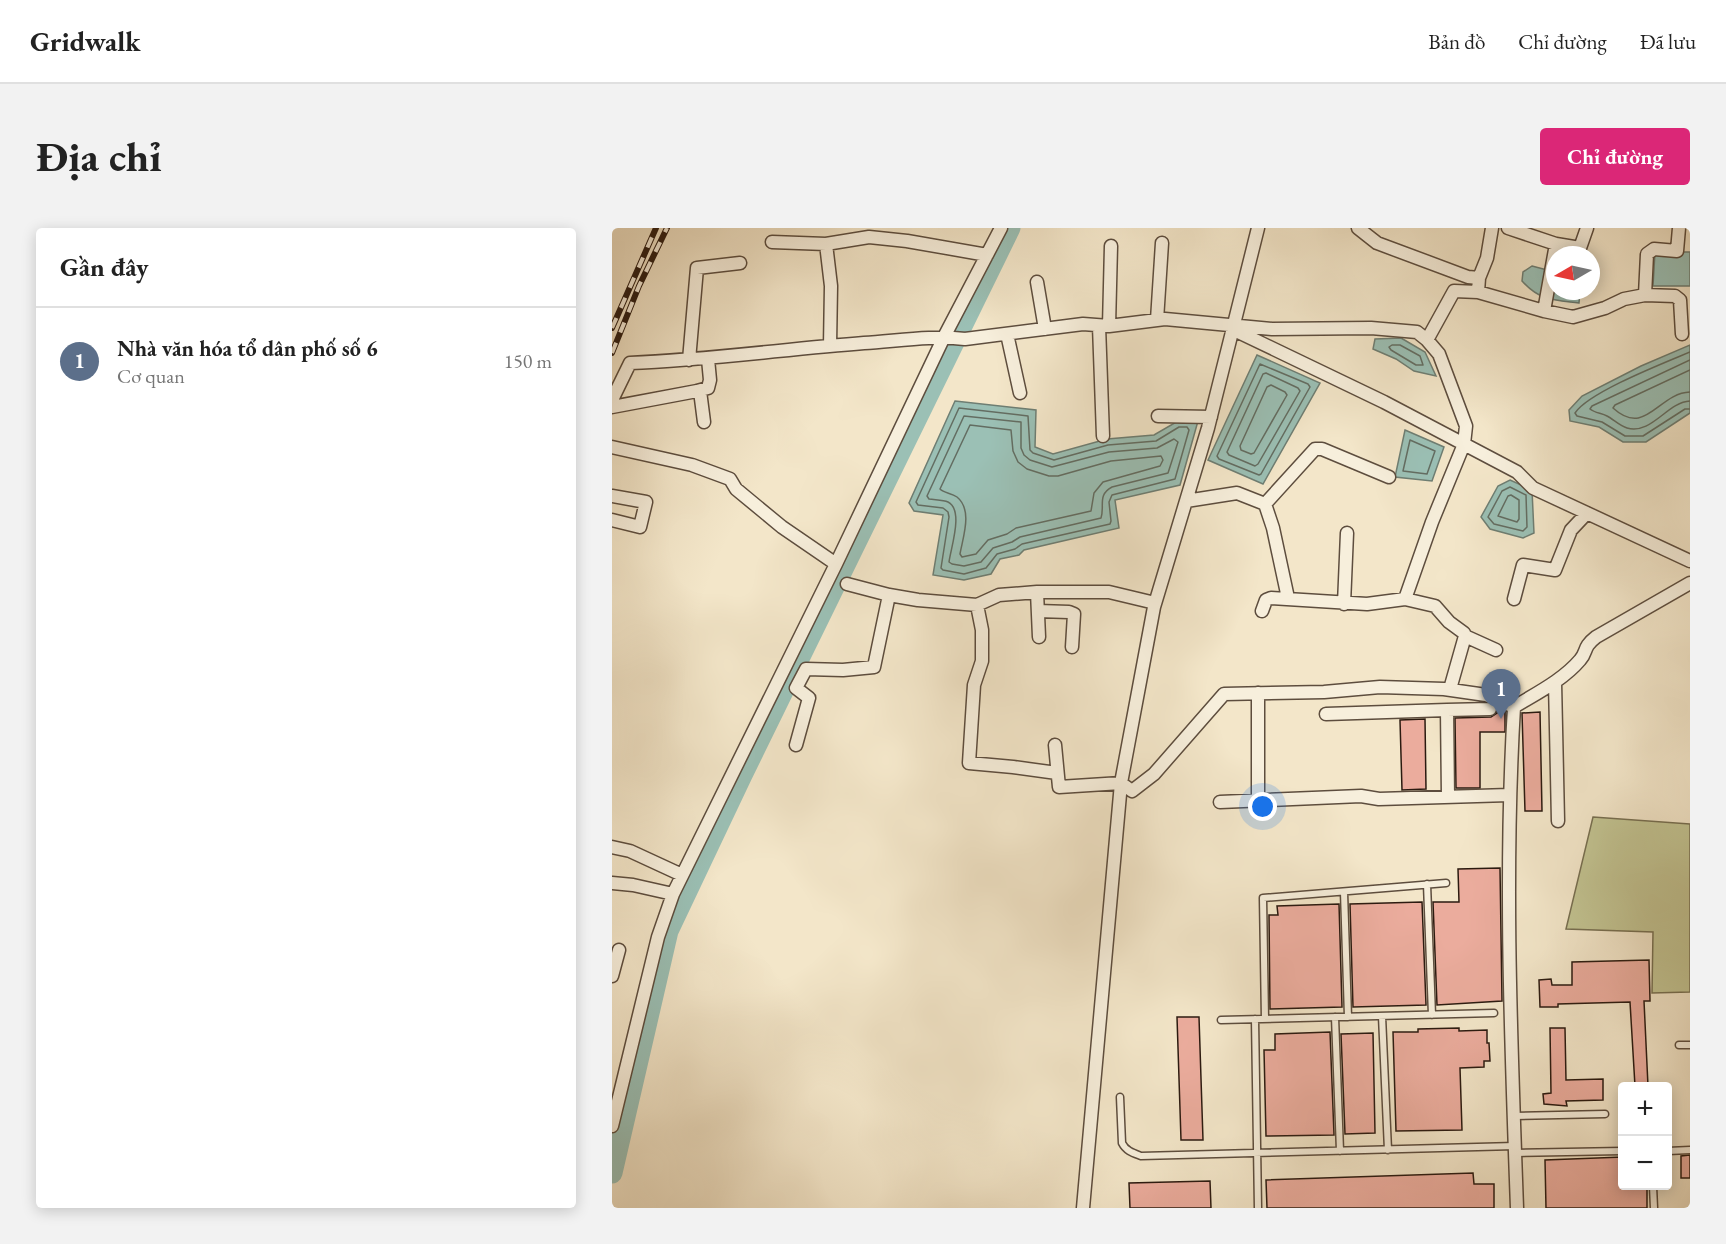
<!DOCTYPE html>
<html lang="vi">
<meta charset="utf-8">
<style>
:root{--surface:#fff;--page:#f2f2f2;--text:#222;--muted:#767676;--line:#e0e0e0;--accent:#db2777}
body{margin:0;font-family:"EB Garamond",serif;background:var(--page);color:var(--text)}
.controls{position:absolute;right:18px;bottom:18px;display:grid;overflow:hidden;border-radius:6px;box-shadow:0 3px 15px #0003}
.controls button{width:54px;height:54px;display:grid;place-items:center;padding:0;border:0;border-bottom:2px solid var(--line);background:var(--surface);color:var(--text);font:30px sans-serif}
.compass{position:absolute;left:934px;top:18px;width:54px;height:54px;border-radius:50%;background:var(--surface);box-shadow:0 3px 15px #0003;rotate:261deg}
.you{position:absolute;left:651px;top:579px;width:21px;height:21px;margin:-15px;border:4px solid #fff;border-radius:50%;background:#1a73e8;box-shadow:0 0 0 9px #1a73e833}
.badge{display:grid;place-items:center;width:39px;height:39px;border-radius:50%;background:var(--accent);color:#fff;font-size:20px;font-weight:700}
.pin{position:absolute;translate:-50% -50px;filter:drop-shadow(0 2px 3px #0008)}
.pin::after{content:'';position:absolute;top:32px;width:21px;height:18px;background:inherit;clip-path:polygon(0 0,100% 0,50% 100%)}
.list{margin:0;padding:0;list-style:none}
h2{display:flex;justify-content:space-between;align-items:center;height:78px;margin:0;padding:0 24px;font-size:26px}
h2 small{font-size:20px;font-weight:400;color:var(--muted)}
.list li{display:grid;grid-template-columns:39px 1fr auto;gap:18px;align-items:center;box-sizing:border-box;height:108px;padding:0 24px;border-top:2px solid var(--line)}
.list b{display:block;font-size:22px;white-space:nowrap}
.list p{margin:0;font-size:20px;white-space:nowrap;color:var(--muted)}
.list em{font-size:20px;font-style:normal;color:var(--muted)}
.map{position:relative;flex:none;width:1078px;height:980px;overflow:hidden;border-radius:6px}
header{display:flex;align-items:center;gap:36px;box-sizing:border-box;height:84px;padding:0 30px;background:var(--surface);border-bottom:2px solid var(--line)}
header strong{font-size:28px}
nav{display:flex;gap:33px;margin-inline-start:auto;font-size:21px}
.intro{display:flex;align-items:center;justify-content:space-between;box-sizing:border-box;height:144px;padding:0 36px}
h1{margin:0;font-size:42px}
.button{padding:15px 27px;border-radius:6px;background:var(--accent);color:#fff;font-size:21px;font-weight:700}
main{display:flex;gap:36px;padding:0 36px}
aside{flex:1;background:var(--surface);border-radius:6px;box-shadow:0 3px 15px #0003}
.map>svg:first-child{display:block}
.green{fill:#c2c391;stroke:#766e50;stroke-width:1.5}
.water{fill:#9bc0b5;stroke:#6e7e73;stroke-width:1.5}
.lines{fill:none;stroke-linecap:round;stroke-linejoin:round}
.shore{stroke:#636d62;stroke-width:1.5}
.river{stroke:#9bc0b5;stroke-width:21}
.building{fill:#ebac9d;stroke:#2b1a10;stroke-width:1.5}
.lane-casing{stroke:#5d4d3e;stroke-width:9}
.street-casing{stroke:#5d4d3e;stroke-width:15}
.lane{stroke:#f7efdc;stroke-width:6}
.street{stroke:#f7efdc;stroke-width:12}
.rail-casing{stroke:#2b1a10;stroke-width:6}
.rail{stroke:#f7efdc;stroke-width:4;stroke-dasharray:11;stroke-linecap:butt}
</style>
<header>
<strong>Gridwalk</strong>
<nav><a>Bản đồ</a><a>Chỉ đường</a><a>Đã lưu</a></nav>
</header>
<div class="intro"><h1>Địa chỉ</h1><a class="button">Chỉ đường</a></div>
<main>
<aside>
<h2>Gần đây<small></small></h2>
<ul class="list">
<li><span class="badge" style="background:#5c6f8a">1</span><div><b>Nhà văn hóa tổ dân phố số 6</b><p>Cơ quan</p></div><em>150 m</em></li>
</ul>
</aside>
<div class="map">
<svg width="1078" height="980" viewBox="0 0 1078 980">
<rect width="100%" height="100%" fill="#f3e6c9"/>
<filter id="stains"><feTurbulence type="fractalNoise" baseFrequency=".00333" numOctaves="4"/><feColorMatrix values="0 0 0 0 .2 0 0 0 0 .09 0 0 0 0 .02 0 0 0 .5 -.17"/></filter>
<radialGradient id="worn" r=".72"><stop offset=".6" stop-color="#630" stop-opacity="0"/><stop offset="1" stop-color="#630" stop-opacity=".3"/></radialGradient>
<path class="green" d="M981 589 1078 596V764L1040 765 1041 704 954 701Z"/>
<path class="water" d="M1043 24H1078V58H1041Z
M920 38 943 44V63H968L967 75C942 72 928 73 910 53L911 44Z
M789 110 813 124 824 148 802 143 784 131 761 121 763 111Z
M1078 117V185L1034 214H1011L987 199 958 193 957 182 970 168 1029 138Z
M645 127 708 155 651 256 596 232Z
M343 173 424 182 423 219 441 226 495 211 542 207 566 193H586L568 257 503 272 507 300 412 322 407 327 388 331 379 346 352 352 321 347 331 287 302 283 297 275Z
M793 202 832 219 820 253 783 249Z
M898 252 920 262 922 305 911 310 878 301 869 289 886 258Z"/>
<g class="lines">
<path class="shore" d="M780 117H788L808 128 811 137H804L779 122 777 119Z
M1078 124C1052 135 977 164 963 185L965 188 990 194 1013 208H1031L1073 181H1078
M1078 132 980 178 978 181C983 185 989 185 995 188 1001 191 1008 198 1015 200 1040 207 1055 174 1078 173
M648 136 696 156 698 159 649 246 647 247 607 231 605 228Z
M1078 142 1003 177 1001 180C1034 210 1046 165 1078 164
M651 146 654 145 686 160 688 163 646 236 643 238 617 227 615 224Z
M659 157 673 164 675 167 642 225 639 226 629 222 628 218 655 159Z
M347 180 416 188 418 222 421 225 442 232 496 217 544 213 567 199H575L577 202 563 251 500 267 497 274 499 293 498 296 410 316 403 321 385 326 374 340 352 346 331 342 329 340 337 289 336 284 331 280 306 277 304 274Z
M352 188 409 194V220L412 227 418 232 440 239 497 224 545 220 562 211 566 214 556 245 500 259C485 267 493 278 489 290L408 309 400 314 381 320 369 334 352 338 340 336 337 334C339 319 352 282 336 274 331 272 323 272 317 271L315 268Z
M358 197 399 202 401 223 406 234 415 241 437 248H446L499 233 549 228 551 232 548 238 491 254 482 265 479 283 404 300 395 306 376 312 364 326 350 329 348 326C351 309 361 282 345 269 339 265 332 265 328 261Z
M798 212 823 223 815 246 791 243Z
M898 259 914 267 915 299 911 303 882 296 876 289 890 263Z
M899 267 907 272V291L905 294 886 288 896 268Z"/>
<path class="river" d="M0 945 56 703 130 547 398 0"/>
</g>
<path class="building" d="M886 481 893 484V504H868V560H844L843 490 879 489 885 485Z
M928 484 930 583H913L910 485Z
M813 491 814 561 790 562 788 492Z
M888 640 890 773 825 777 821 674H847L846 641Z
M810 674 814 777 741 779 738 676Z
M727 676 730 779 658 781 657 687H666L665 678Z
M1037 732 1038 773H1032L1036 858H1023L1018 774 946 776V779H928L927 752 939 751 940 757H960V734Z
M565 789H587L591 912H569Z
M847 800V803L875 802V815H877L878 833H872V839L848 840 850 902 784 903 781 804H806V801Z
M938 800H953L954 852 991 851V872L954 873 955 878 932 876 931 866 939 865Z
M718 804 722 907 654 908 652 822H663V806Z
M761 805 763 905 733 906 729 806Z
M1078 927V950H1069V928Z
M1011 929V957H1035V980H934L933 932Z
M861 945 862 956H882V980H655L654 952Z
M598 953 599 980H518L517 955Z"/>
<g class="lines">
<defs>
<path id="lane" d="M815 656 820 787
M732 664 736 789
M770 788 776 922
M723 789 728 923
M643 791 646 980
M653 791 651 670 834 655
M609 792 882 785
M1067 817H1078
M508 869 510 915C514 923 521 925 529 928L903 918
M902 888 993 886
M1056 923 1078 922
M903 925 1011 923
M1041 958 1042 980"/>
<path id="street" d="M746 0 765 15 856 49 867 50
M896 0 944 16
M160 14 214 16 257 9 295 13 375 27
M214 16 219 58 218 118
M425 54 433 101
M866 64 932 83 961 89 993 80 1012 71 1033 67 1063 68 1068 72 1070 106
M1033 67 1035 26 1042 21 1065 23 1067 0
M932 83 944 16 968 20 975 0
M545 92 550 15
M487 98 491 208
M497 98 499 18
M620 101 772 174 905 244 921 260 1078 333
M395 106 408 165
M815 112 842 63 866 64 867 50 875 30 880 0
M77 132 85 40 128 35
M85 163 96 160 98 152 96 131
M0 172 18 135C96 132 174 121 252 115 285 113 320 107 353 111L471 96 497 98 553 91 660 101 759 100 805 104 815 112 827 126 854 198 852 216 820 294 793 371
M0 179 85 163H88L92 194
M546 188 599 189
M0 219 80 237 118 251 124 261 170 299 224 336
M0 268 34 274 28 299 0 292
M574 273 625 265 653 276 661 300 676 370
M653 276 703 221H710L777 249
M425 364 427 409
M277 367 306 372 365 377 387 367 425 364H497L543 375
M902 371 911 337 943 342 959 302 975 285
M732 376 735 305
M365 377 370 402V433L362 457 357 535 401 539 445 545
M426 383 457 384 462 386 460 419
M650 383 654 372 659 370 755 376 793 371 823 378 837 394 852 405 853 408 838 461
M853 408 884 422
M943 454 946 593
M646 465V573
M902 479C892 647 899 812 905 980
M902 479C925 465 951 452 968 432 976 423 970 420 984 409L1078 355
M835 482 878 481
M714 486 835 482 836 569
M184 517 197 470 184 460 194 441 231 442 262 439 277 367 235 356
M443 517 447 559 509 555 520 563 542 546 612 466 712 464 768 459 832 461 874 467 902 479
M608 574 749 568 767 571 897 567
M0 619 18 623 70 647
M0 655 21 657 61 666 46 709 0 898
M61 666 224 336 332 109 389 0
M0 748 7 722
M471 980 509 555 542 379 596 200 646 0"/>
</defs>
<use href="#lane" class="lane-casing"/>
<use href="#street" class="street-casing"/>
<use href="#lane" class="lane"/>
<use href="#street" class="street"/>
<defs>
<path id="rail" d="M0 100 44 0
M0 125 27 58 55 0"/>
</defs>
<use href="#rail" class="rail-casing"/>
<use href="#rail" class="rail"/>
</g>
<rect width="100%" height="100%" filter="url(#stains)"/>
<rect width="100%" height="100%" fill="url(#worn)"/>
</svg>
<div class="controls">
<button>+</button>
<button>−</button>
</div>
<svg class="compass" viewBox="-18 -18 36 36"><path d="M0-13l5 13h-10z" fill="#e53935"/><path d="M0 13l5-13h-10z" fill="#767676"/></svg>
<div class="you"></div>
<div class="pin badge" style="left:889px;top:491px;background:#5c6f8a">1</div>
</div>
</main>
